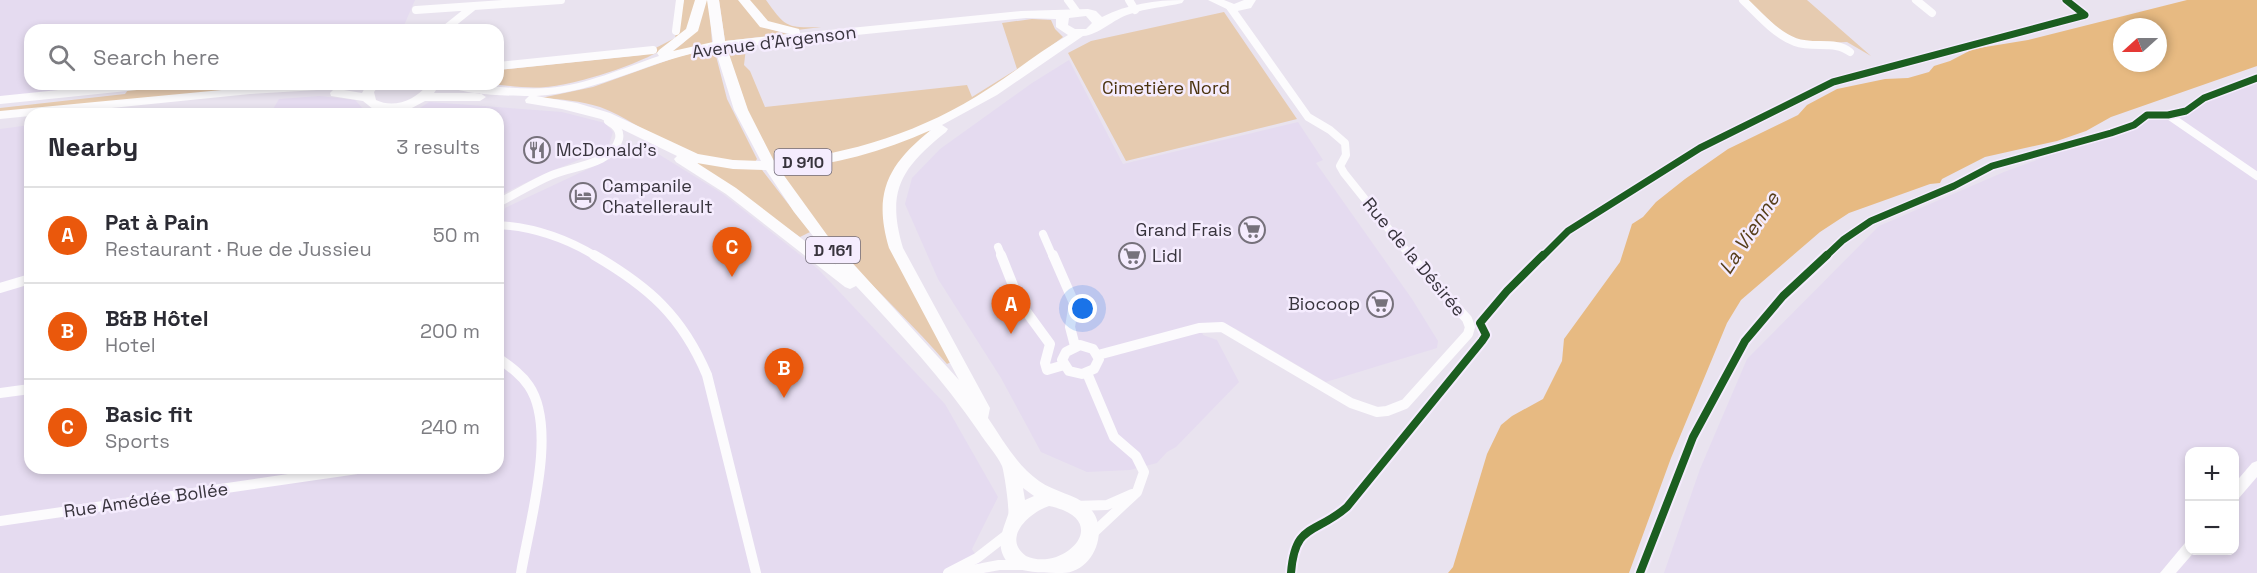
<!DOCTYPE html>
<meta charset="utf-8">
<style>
:root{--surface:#fff;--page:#f7f7f7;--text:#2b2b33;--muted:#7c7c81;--line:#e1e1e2;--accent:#ea580c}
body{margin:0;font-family:"Space Grotesk",sans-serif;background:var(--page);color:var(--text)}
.controls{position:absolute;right:18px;bottom:18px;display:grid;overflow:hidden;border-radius:12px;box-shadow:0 3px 9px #0003}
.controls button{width:54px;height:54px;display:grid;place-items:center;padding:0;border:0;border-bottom:2px solid var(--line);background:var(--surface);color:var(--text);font:30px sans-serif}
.compass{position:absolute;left:2113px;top:18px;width:54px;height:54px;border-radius:50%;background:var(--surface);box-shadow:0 3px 9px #0003;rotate:249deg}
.you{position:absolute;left:1083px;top:309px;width:21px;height:21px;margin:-15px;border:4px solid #fff;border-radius:50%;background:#1a73e8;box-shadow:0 0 0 9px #1a73e833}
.badge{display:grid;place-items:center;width:39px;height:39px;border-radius:50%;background:var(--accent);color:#fff;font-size:20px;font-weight:700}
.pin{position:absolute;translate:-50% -50px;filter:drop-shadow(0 2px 3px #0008)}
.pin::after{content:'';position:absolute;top:32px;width:21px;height:18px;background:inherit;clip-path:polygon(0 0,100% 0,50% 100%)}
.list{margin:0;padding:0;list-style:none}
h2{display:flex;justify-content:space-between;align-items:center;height:78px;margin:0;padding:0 24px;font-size:26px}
h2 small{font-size:20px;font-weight:400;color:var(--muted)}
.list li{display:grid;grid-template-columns:39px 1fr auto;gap:18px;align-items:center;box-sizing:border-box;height:96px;padding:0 24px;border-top:2px solid var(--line)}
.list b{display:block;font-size:22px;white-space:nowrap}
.list p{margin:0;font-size:20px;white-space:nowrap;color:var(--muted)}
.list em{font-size:20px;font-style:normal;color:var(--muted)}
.icon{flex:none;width:33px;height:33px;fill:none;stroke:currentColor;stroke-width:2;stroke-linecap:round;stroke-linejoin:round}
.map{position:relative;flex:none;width:2257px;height:573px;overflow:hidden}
.search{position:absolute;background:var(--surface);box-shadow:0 3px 9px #0003;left:24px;top:24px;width:480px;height:66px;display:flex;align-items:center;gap:15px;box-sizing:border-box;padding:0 21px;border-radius:18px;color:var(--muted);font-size:22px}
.panel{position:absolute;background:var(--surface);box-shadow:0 3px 9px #0003;left:24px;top:108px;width:480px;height:366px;border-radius:18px}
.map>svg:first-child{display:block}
.built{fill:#e5dbf0;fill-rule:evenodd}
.green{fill:#e6cbb0}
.water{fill:#e7ba82;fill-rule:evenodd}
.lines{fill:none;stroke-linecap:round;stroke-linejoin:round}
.minor-far1{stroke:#fcfbfd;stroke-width:8}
.minor{stroke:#fcfbfd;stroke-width:10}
.tertiary{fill:#fcfbfd;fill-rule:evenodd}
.primary{fill:#fcfbfd;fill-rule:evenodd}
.cycleway-far1-casing{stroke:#f5ecfe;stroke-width:10}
.cycleway-casing{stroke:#f5ecfe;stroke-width:12}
.cycleway-far1{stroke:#1b5e20;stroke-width:7}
.cycleway{stroke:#1b5e20;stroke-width:8}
.labels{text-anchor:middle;stroke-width:5;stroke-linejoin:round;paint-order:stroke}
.shield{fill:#f5ecfe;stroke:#716b77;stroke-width:1.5}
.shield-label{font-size:16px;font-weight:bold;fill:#38343d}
.street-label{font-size:18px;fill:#38343d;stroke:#f5ecfe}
.park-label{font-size:18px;fill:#4b330e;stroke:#f5ecfe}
.poi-label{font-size:18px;fill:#38343d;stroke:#f5ecfe;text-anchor:start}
.water-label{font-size:20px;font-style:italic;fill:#583f1b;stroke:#f5ecfe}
</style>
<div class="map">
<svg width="2257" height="573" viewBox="0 0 2257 573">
<rect width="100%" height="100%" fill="#e9e3ef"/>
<path class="built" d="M0 0H415L402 30H30V84H133L0 97Z
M1069 60 1123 164 1298 122 1323 160 1316 163 1412 299 1438 341 1437 348 1326 382 1236 329 1223 324H1199L1203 335 1217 340 1239 382 1176 447 1167 452 1157 463 1130 470 1087 472 1041 452 1001 378 938 279 905 204 912 178 940 149 1032 83Z
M2257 84V573H1664L1700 469 1747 359 1879 226 2004 172 2129 126ZM2190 452H2234V550H2190Z
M320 96 355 100 366 112 377 113 417 110 429 102 562 112 605 123 613 132 608 148 542 175 498 196V114H270L279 99Z
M30 125V468H498V236L505 208 620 154 639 142 723 194 818 269 945 404 998 497 972 549 987 573H0V129Z"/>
<path class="green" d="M684 0H696C693 9 692 23 686 31 668 57 578 85 546 87 527 89 506 85 486 84H498V70L642 55 675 38Z
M703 0H709L712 43 693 47 656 60C692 41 691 38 703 0Z
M719 0H740L770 29 787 34 725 41Z
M748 0H766C786 28 787 28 821 27L797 30 767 22Z
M1747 0H1807L1871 56 1847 42 1806 44 1782 32Z
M1224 12 1297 119 1126 161 1068 53 1091 41Z
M1032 19 1051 20 1055 29 1063 37 1018 71 952 113 865 149 777 162 771 159 752 123 727 50 746 48 744 65 750 71 765 107 967 85 972 97 1017 69 1002 23Z
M710 49 711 52H715L727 99 757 159 755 162C727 161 695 157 670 144 646 133 625 116 600 107 581 101 561 99 541 98L593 87 677 57Z
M185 84H294L0 112V108L125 94 128 90Z
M928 130 932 133C910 157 883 176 883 212L951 362 947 364C893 300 817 241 778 166Z
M699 161 759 166 810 232 800 237 697 165Z"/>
<path class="water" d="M2187 0H2257V66L2111 117 2086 131 2057 141 1985 157 1942 179 1940 183 1930 184 1849 213 1820 232 1741 300 1727 323 1671 458 1629 573H1448L1453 567 1487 454 1501 425 1512 416 1543 399 1562 361 1564 339 1620 262 1632 224 1643 217 1656 202 1685 179 1728 149 1798 115 1807 105 1837 89 1885 79 1908 78 1929 72 1934 66 1950 61 1973 49 2028 40ZM2122 27H2158V63H2122Z"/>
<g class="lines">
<path class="minor-far1" d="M1068 0 1076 11
M1129 0 1135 10
M1743 0C1759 15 1774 34 1795 42 1814 49 1835 40 1850 52
M1916 0 1932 13
M1230 7 1308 117 1330 130 1345 143 1346 155 1340 166 1344 173 1411 257
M416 10 474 6
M444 30 474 6 561 0
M676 31 680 0
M498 66 653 50
M0 100 156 84
M2168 115 2257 176
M2168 115 2186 111 2204 98
M498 203C516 194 533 183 552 175 572 166 612 165 619 139 621 130 615 125 608 121
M498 211V223
M498 225C535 227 566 238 597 257
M1043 234 1053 257
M998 247 1002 257"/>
<path class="minor" d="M594 255C649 287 682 316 707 375L756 573
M1001 255 1020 303 1050 344 1045 363 1047 370 1064 365
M1053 255 1074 303 1070 327 1075 346
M0 288 30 279
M1080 345 1093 349 1099 359 1094 369 1082 374 1069 371 1062 360 1066 352Z
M1098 355 1199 328 1222 327 1351 403 1377 412 1387 411 1405 404 1468 334 1470 327 1467 319 1409 255
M498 358C509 366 521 374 529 386 558 429 529 524 521 573
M1087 373 1114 437 1136 456 1144 472 1137 492 1091 535
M0 393 30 389
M1076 506 1107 505 1132 494
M0 521 364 468
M948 573 977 558 1008 534
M957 573 999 565H1023"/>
<path class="tertiary" d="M2257 461V477L2239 498 2234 500V484L2252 463Z
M2190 541V550H2196L2176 573H2160L2185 543Z"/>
<path class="primary" d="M695 0H707L698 31 673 51 713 42 707 0H719L725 41 790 34 760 27 738 0H750L768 21 799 29 800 33 1021 11 1088 9 1096 11 1102 17C1128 4 1155 0 1184 0L1182 3C1165 7 1147 8 1130 14 1113 19 1099 35 1083 36L997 95 942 125 948 129 946 132C901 168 886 191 903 248L990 408 988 418C1003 440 1017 466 1039 481 1054 492 1075 494 1088 506 1112 529 1093 573 1062 573 1045 573 1022 573 1010 565 994 549 1002 532 1008 515 1010 510 1004 471 1002 466 997 455 986 443 979 432 943 379 900 333 856 286L850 289 845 287 726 194 676 162 674 159 677 156 601 119 562 109 526 103 525 100 529 96C511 96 457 95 446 84 480 84 514 90 548 88 586 85 623 68 659 56L657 53 659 50 686 29ZM1086 16 1092 23 1086 29H1075L1068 25 1069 18ZM1026 18 1056 19V27L1068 35C1040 51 1015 72 988 89 924 131 850 155 774 161L748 110 727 48ZM715 49 734 110 761 161 733 160 698 154 610 113 577 103 536 96C599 93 653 58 715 49ZM931 130C887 165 873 194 889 248L959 380 827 235 780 170C832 165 883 152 931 130ZM697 163 733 169 766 170 794 212 836 265 736 188ZM1023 488 1034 496 1025 500ZM1049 506C1116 520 1063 573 1026 556 1001 538 1030 512 1049 506Z
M1208 0H1224L1234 4 1244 0H1256L1251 8 1233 12Z
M285 84H364L358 88 338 89 362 93 367 84H380L374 92 376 100C394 109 416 100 428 84H440L434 93H480L486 97 480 101H425L410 109 387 112 373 109 363 101 331 96 330 93 334 89 250 94 52 114H30V116L0 119V111Z"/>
<defs>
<path id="cycleway-far1" d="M1542 257 1568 231 1700 148 1833 82 2085 15 2066 0
M1825 257 1843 240 1871 221 1954 186 1992 166 2111 133 2134 125 2147 115H2168L2186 111 2204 98 2257 78"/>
<path id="cycleway" d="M1291 573C1295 522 1315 535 1347 507L1482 341 1486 335 1480 323 1507 291 1543 255
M1640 573 1693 437 1745 341 1783 296 1827 255"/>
</defs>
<use href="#cycleway-far1" class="cycleway-far1-casing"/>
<use href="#cycleway" class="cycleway-casing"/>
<use href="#cycleway-far1" class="cycleway-far1"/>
<use href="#cycleway" class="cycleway"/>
</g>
<defs>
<symbol id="restaurant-ring" viewBox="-11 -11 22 22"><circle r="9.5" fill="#f5ecfe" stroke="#76717b" stroke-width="1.5"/><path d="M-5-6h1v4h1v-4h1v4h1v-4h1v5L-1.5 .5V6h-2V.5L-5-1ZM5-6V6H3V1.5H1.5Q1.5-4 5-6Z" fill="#76717b"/></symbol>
<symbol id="hotel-ring" viewBox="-11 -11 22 22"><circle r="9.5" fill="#f5ecfe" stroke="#76717b" stroke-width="1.5"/><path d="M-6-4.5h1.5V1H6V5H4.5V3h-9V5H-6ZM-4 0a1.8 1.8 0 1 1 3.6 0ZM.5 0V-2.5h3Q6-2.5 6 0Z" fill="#76717b"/></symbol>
<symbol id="supermarket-ring" viewBox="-11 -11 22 22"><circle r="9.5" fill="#f5ecfe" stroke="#76717b" stroke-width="1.5"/><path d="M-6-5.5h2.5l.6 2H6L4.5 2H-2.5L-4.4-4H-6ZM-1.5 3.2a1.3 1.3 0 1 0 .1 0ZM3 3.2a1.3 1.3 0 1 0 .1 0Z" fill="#76717b"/></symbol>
</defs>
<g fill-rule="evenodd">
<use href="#restaurant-ring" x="522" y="135" width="30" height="30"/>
<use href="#hotel-ring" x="568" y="181" width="30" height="30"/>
<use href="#supermarket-ring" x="1237" y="215" width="30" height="30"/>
<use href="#supermarket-ring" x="1117" y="241" width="30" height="30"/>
<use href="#supermarket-ring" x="1365" y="289" width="30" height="30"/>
</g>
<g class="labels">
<g class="shield">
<rect x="774.5" y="149" width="57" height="26" rx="4.5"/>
<rect x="806" y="237" width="54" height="26" rx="4.5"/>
</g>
<g class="shield-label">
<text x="803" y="168">D 910</text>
<text x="833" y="256">D 161</text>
</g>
<g class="street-label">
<text transform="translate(774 42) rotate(-7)" y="6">Avenue d'Argenson</text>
<text transform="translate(1414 257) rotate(50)" y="6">Rue de la Désirée</text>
<text transform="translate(146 500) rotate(-8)" y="6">Rue Amédée Bollée</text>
</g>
<g class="park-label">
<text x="1166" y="94">Cimetière Nord</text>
</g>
<g class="poi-label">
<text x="556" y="156">McDonald's</text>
<text x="602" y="192">Campanile<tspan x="602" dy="21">Chatellerault</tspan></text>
<text x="1232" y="236" text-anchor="end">Grand Frais</text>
<text x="1152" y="262">Lidl</text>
<text x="1360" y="310" text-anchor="end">Biocoop</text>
</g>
<g class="water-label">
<text transform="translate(1749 233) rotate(-57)" y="7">La Vienne</text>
</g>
</g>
</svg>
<div class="controls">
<button>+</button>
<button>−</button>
</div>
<svg class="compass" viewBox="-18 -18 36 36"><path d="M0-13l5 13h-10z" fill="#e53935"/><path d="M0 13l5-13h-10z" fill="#7c7c81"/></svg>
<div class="you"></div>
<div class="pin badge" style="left:1011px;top:334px">A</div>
<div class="pin badge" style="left:784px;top:398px">B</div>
<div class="pin badge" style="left:732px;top:277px">C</div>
<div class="search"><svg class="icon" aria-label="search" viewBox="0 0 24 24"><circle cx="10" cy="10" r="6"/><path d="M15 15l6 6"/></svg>Search here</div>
<section class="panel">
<h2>Nearby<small>3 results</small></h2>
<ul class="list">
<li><span class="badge">A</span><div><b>Pat à Pain</b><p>Restaurant · Rue de Jussieu</p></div><em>50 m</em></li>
<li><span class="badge">B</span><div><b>B&amp;B Hôtel</b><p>Hotel</p></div><em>200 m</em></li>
<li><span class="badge">C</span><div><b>Basic fit</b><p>Sports</p></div><em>240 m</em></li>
</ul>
</section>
</div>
